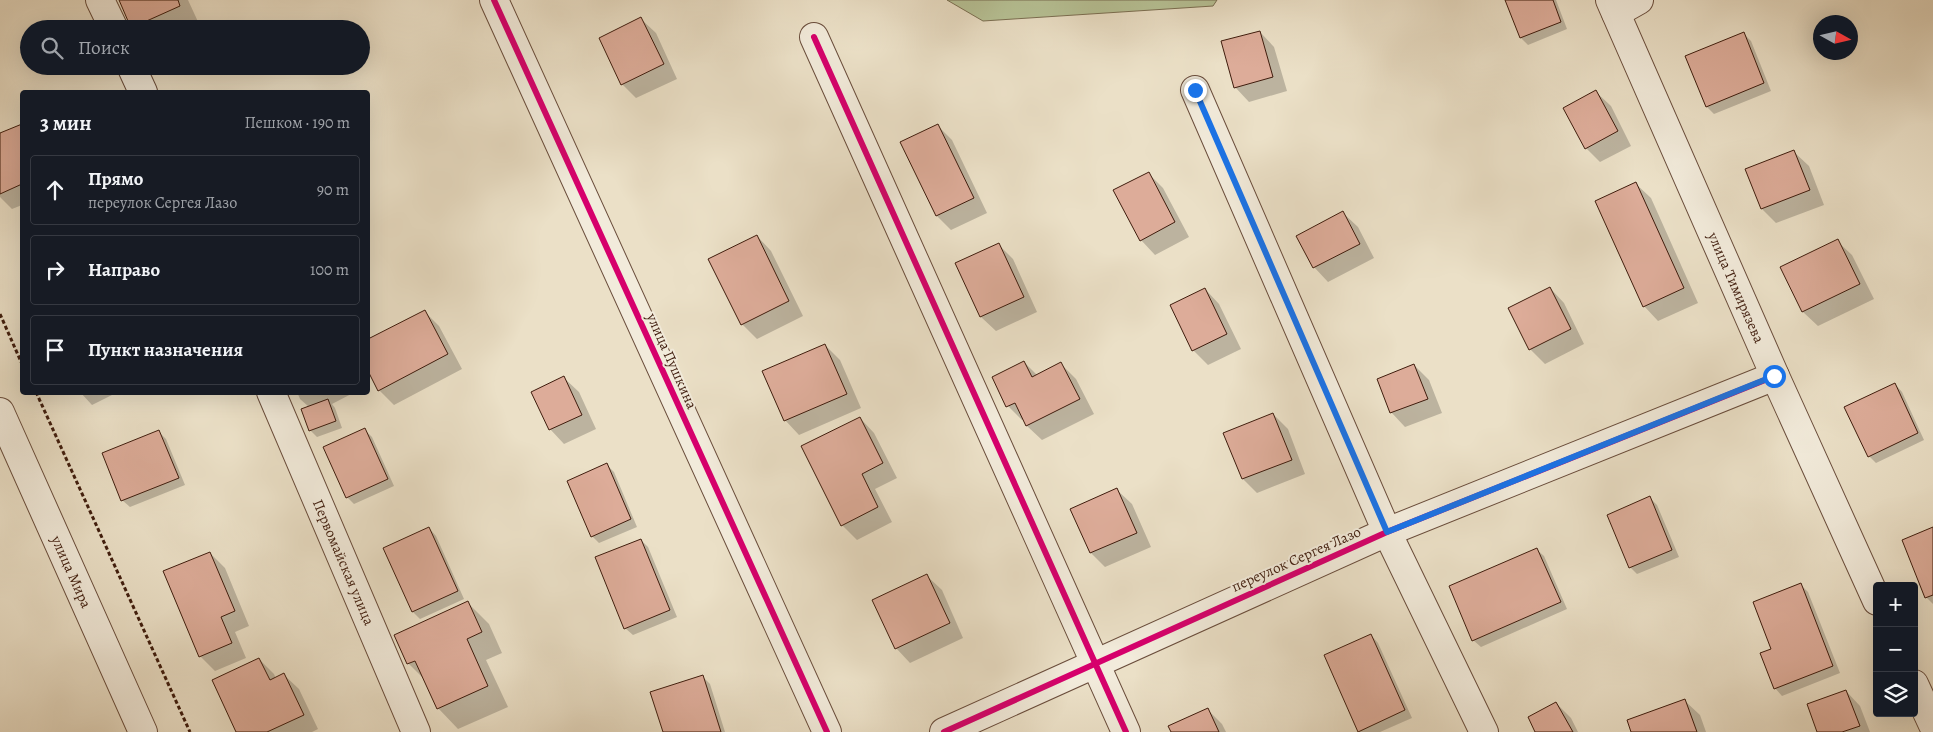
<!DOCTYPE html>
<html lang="ru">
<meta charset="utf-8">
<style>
:root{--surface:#171b24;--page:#20242c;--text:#f1f3f6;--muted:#9ea1a6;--line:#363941}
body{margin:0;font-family:Alegreya,serif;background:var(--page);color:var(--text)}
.controls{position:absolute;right:15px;bottom:15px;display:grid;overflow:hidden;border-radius:5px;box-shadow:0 5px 20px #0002}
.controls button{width:45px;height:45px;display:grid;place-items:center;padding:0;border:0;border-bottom:1px solid var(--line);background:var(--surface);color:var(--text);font:25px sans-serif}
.compass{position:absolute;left:1813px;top:15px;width:45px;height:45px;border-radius:50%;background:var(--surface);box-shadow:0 5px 20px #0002;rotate:98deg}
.stop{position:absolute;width:15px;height:15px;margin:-11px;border:4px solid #1a73e8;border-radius:50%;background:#fff}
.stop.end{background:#1a73e8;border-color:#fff;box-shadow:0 1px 5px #0008}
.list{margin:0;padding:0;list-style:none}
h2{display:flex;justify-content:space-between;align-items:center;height:65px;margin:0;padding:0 20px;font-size:21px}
h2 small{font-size:16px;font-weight:400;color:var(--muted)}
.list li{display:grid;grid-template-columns:32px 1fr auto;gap:15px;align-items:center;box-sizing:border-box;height:70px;margin:0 10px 10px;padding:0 10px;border:1px solid var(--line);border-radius:5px}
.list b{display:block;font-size:19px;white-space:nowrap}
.list p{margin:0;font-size:16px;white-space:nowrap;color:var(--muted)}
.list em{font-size:16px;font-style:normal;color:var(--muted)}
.icon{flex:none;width:28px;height:28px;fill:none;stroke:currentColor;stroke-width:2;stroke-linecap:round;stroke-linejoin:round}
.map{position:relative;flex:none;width:1933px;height:732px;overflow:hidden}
.search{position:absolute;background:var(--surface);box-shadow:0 5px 20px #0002;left:20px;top:20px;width:350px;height:55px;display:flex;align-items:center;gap:12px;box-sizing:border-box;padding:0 18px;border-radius:28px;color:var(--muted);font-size:19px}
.panel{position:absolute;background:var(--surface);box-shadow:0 5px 20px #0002;left:20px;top:90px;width:350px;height:305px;border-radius:5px}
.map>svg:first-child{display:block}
.green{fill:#b7c296;stroke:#7b6f52}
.shadow{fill:#0003}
.building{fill:#ddac99;stroke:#3f1c0d}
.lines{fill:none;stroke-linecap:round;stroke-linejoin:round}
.minor-casing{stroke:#6a4d3c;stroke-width:30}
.path{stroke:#3f1c0d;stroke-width:3;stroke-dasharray:4 2.5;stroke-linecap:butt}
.minor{stroke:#f2ebdb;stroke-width:28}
.cycleway-casing{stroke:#f2ebdb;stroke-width:9}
.cycleway{stroke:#d6006c;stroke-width:6}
.route{stroke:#1a73e8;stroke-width:6}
.labels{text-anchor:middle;stroke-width:4;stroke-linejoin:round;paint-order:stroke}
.street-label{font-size:15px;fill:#3f1c0d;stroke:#f2ebdb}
</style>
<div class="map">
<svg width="1933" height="732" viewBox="0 0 1933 732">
<rect width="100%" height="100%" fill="#ebe0c7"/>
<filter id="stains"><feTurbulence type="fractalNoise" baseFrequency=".004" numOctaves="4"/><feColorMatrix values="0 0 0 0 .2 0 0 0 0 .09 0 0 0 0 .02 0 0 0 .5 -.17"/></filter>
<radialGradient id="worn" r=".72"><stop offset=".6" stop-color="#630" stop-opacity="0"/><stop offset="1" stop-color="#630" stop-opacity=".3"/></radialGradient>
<path class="green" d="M947 0H1217L1213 6 983 21Z"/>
<path class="shadow" d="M120 0H188L200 26 195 29H134Z
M1506 0H1556L1567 29 1528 45 1521 38Z
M641 19 656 33 677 79 636 98 622 84Z
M1260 32 1274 47 1287 91 1249 102 1235 87Z
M1744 34 1751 41 1771 91 1714 114 1707 107Z
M1596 92 1611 106 1631 146 1600 162 1586 148Z
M22 125V205L12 209 0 197V135Z
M937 125 952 140 987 213 951 230 937 216 901 143Z
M1794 152 1809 166 1824 205 1776 223 1762 209 1747 170Z
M1148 173 1163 188 1189 237 1155 255 1141 240Z
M1636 184 1651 198 1698 303 1658 321 1644 306Z
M1343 213 1358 227 1374 258 1328 282 1314 267Z
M757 236 771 251 803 316 757 339 742 324Z
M1837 241 1852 255 1874 299 1818 326 1803 312 1782 268Z
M998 244 1013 259 1037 312 996 331 981 317 956 264Z
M1550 288 1564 303 1584 344 1545 364 1530 349Z
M1205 289 1219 304 1241 349 1208 365 1193 350Z
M424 311 439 326 462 369 394 405 379 390 368 368V341Z
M825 345 840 360 861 408 799 435 785 420Z
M1024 362 1038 376 1061 364 1076 379 1094 414 1042 440 1027 426 1024 419 1022 420 1008 406Z
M1414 365 1429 380 1442 413 1405 427 1391 412Z
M564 378 579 392 596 429 564 444 550 429Z
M1895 384 1902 392 1924 440 1876 463 1869 456Z
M80 392H118L92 405Z
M297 392H355L332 404 335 408 342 428 317 437 310 430 309 407 300 399Z
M1273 414 1288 429 1305 474 1257 493 1243 479 1225 433Z
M860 418 874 433 897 478 875 489 892 522 857 540 842 525Z
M365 430 372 437 394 486 354 504 347 497Z
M159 432 166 439 185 485 130 507 122 500Z
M607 465 614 472 637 527 599 543 592 536Z
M1117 490 1132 504 1151 547 1105 567 1091 553Z
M1650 498 1657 505 1679 557 1637 574 1630 567Z
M429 528 436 536 464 599 420 619 413 612Z
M1933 529V604L1926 597Z
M641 540 648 547 677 617 633 635 625 628Z
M1536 549 1544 556 1567 609 1481 647 1473 640Z
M210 553 225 568 249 626 235 632 246 658 215 671 200 656Z
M927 576 942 590 963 638 910 663 896 648Z
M1801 585 1808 592 1840 673 1782 696 1775 688Z
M468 603 489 624 502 653 486 660 508 707 458 729 438 708 425 680 408 663Z
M1371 635 1378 643 1412 718 1380 732H1360Z
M259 659 274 674 276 679 284 675 299 689 318 729 312 732H237Z
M702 676 710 684 725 732H664Z
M1846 691 1860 706 1870 732H1819Z
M1685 701 1700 715 1706 732H1633Z
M1556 703 1571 718 1578 732H1537Z
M1207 709 1222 724 1226 732H1172Z"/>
<path class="building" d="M119 0H178L180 6 131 28Z
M1505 0H1553L1561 22 1520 38Z
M641 17 664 64 621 85 599 38Z
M1260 31 1273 77 1234 88 1221 41Z
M1744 32 1764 83 1706 107 1685 56Z
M1596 90 1618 131 1585 149 1563 108Z
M22 124V184L0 194V133Z
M938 124 974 198 936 216 900 142Z
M1794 150 1810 190 1761 209 1745 169Z
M1149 172 1175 222 1140 241 1113 190Z
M1636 182 1684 288 1643 307 1595 201Z
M1343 211 1360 244 1313 268 1296 236Z
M757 235 789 301 741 325 708 259Z
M1838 239 1860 284 1802 312 1780 267Z
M999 243 1024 297 980 317 955 263Z
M1550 287 1571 329 1529 350 1508 308Z
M1205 288 1227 334 1192 351 1170 305Z
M425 310 448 354 378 391 368 371V339Z
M825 344 847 394 784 421 762 371Z
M1024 361 1032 377 1061 362 1080 399 1026 426 1015 403 1006 407 992 377Z
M1414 364 1428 399 1390 413 1377 379Z
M564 376 582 415 549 430 531 392Z
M1895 383 1918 433 1868 457 1844 407Z
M328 399 336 421 309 431 301 409Z
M1273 413 1292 460 1242 479 1223 433Z
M860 417 883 463 862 474 878 507 841 526 801 446Z
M365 428 388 479 346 498 323 447Z
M159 430 179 478 121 501 102 453Z
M607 463 631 519 591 537 567 481Z
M1117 488 1137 533 1090 553 1070 509Z
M1650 496 1672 550 1629 568 1607 515Z
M429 527 458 591 412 612 383 548Z
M1933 527V595L1925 598 1902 540Z
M641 539 670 610 624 629 595 557Z
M1537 548 1561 602 1472 641 1449 586Z
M210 552 235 611 221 617 232 643 199 657 163 571Z
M927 574 950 623 895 649 872 600Z
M1801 583 1833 666 1774 689 1760 653 1771 649 1753 602Z
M468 601 482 632 467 639 488 686 437 709 415 661 407 664 394 635Z
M1371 634 1405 710 1358 732 1324 655Z
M259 658 270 680 284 673 304 715 267 732H236L212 680Z
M703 675 721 732H663L650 692Z
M1846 690 1860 726 1842 732H1817L1807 704Z
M1685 699 1697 732H1631L1627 720Z
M1556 702 1573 732H1535L1528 717Z
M1208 708 1219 732H1171L1168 726Z"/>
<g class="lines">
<defs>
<g id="minor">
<path d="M100 0 114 29"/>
<path d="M494 0 827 732"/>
<path id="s1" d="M1610 0 1775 376 1877 601"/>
<path d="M1616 13 1639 0"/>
<path d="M814 37 1126 732"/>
<path d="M131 66 143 92"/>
<path d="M1195 90 1387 532 1484 732"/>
<path id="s2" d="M271 392 416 732"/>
<path id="s3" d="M0 412 143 732"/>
<path d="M1914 684 1933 725"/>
<path d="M944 732 1387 532 1775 376"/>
</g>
</defs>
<use href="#minor" class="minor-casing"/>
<path class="path" d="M0 314 22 364
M36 392 190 732"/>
<use href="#minor" class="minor"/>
<defs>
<path id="cycleway" d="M494 0 827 732
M814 37 1126 732
M944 732 1387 532 1775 376"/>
</defs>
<use href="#cycleway" class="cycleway-casing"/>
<use href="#cycleway" class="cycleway"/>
</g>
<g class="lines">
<path class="route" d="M1195 90 1387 532 1774 376"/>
</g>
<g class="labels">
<g class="street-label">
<text dy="5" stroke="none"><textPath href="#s1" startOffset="314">улица Тимирязева</textPath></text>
<text transform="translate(672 361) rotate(66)" y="5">улица Пушкина</text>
<text transform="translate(1296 559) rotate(-24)" y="5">переулок Сергея Лазо</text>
<text dy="5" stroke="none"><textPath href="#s2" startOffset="185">Первомайская улица</textPath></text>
<text dy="5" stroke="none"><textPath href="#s3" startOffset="175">улица Мира</textPath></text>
</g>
</g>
<rect width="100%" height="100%" filter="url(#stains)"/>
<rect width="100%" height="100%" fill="url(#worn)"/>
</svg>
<div class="controls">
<button>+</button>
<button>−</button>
<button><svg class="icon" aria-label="layers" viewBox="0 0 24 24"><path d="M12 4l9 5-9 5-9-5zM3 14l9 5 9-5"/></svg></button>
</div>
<svg class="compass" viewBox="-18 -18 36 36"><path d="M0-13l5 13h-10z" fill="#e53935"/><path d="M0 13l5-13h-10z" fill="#9ea1a6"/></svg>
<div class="stop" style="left:1774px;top:376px"></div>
<div class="stop end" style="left:1195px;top:90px"></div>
<div class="search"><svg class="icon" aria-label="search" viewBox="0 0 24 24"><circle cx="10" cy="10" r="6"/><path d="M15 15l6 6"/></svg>Поиск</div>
<section class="panel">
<h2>3 мин<small>Пешком · 190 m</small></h2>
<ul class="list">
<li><svg class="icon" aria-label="ahead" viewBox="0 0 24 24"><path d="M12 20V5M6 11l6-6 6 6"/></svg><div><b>Прямо</b><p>переулок Сергея Лазо</p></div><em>90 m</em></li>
<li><svg class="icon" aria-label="right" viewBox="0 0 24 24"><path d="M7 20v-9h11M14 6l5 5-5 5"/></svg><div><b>Направо</b></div><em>100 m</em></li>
<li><svg class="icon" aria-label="arrive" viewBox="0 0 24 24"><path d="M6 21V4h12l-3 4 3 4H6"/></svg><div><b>Пункт назначения</b></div></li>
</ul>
</section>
</div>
